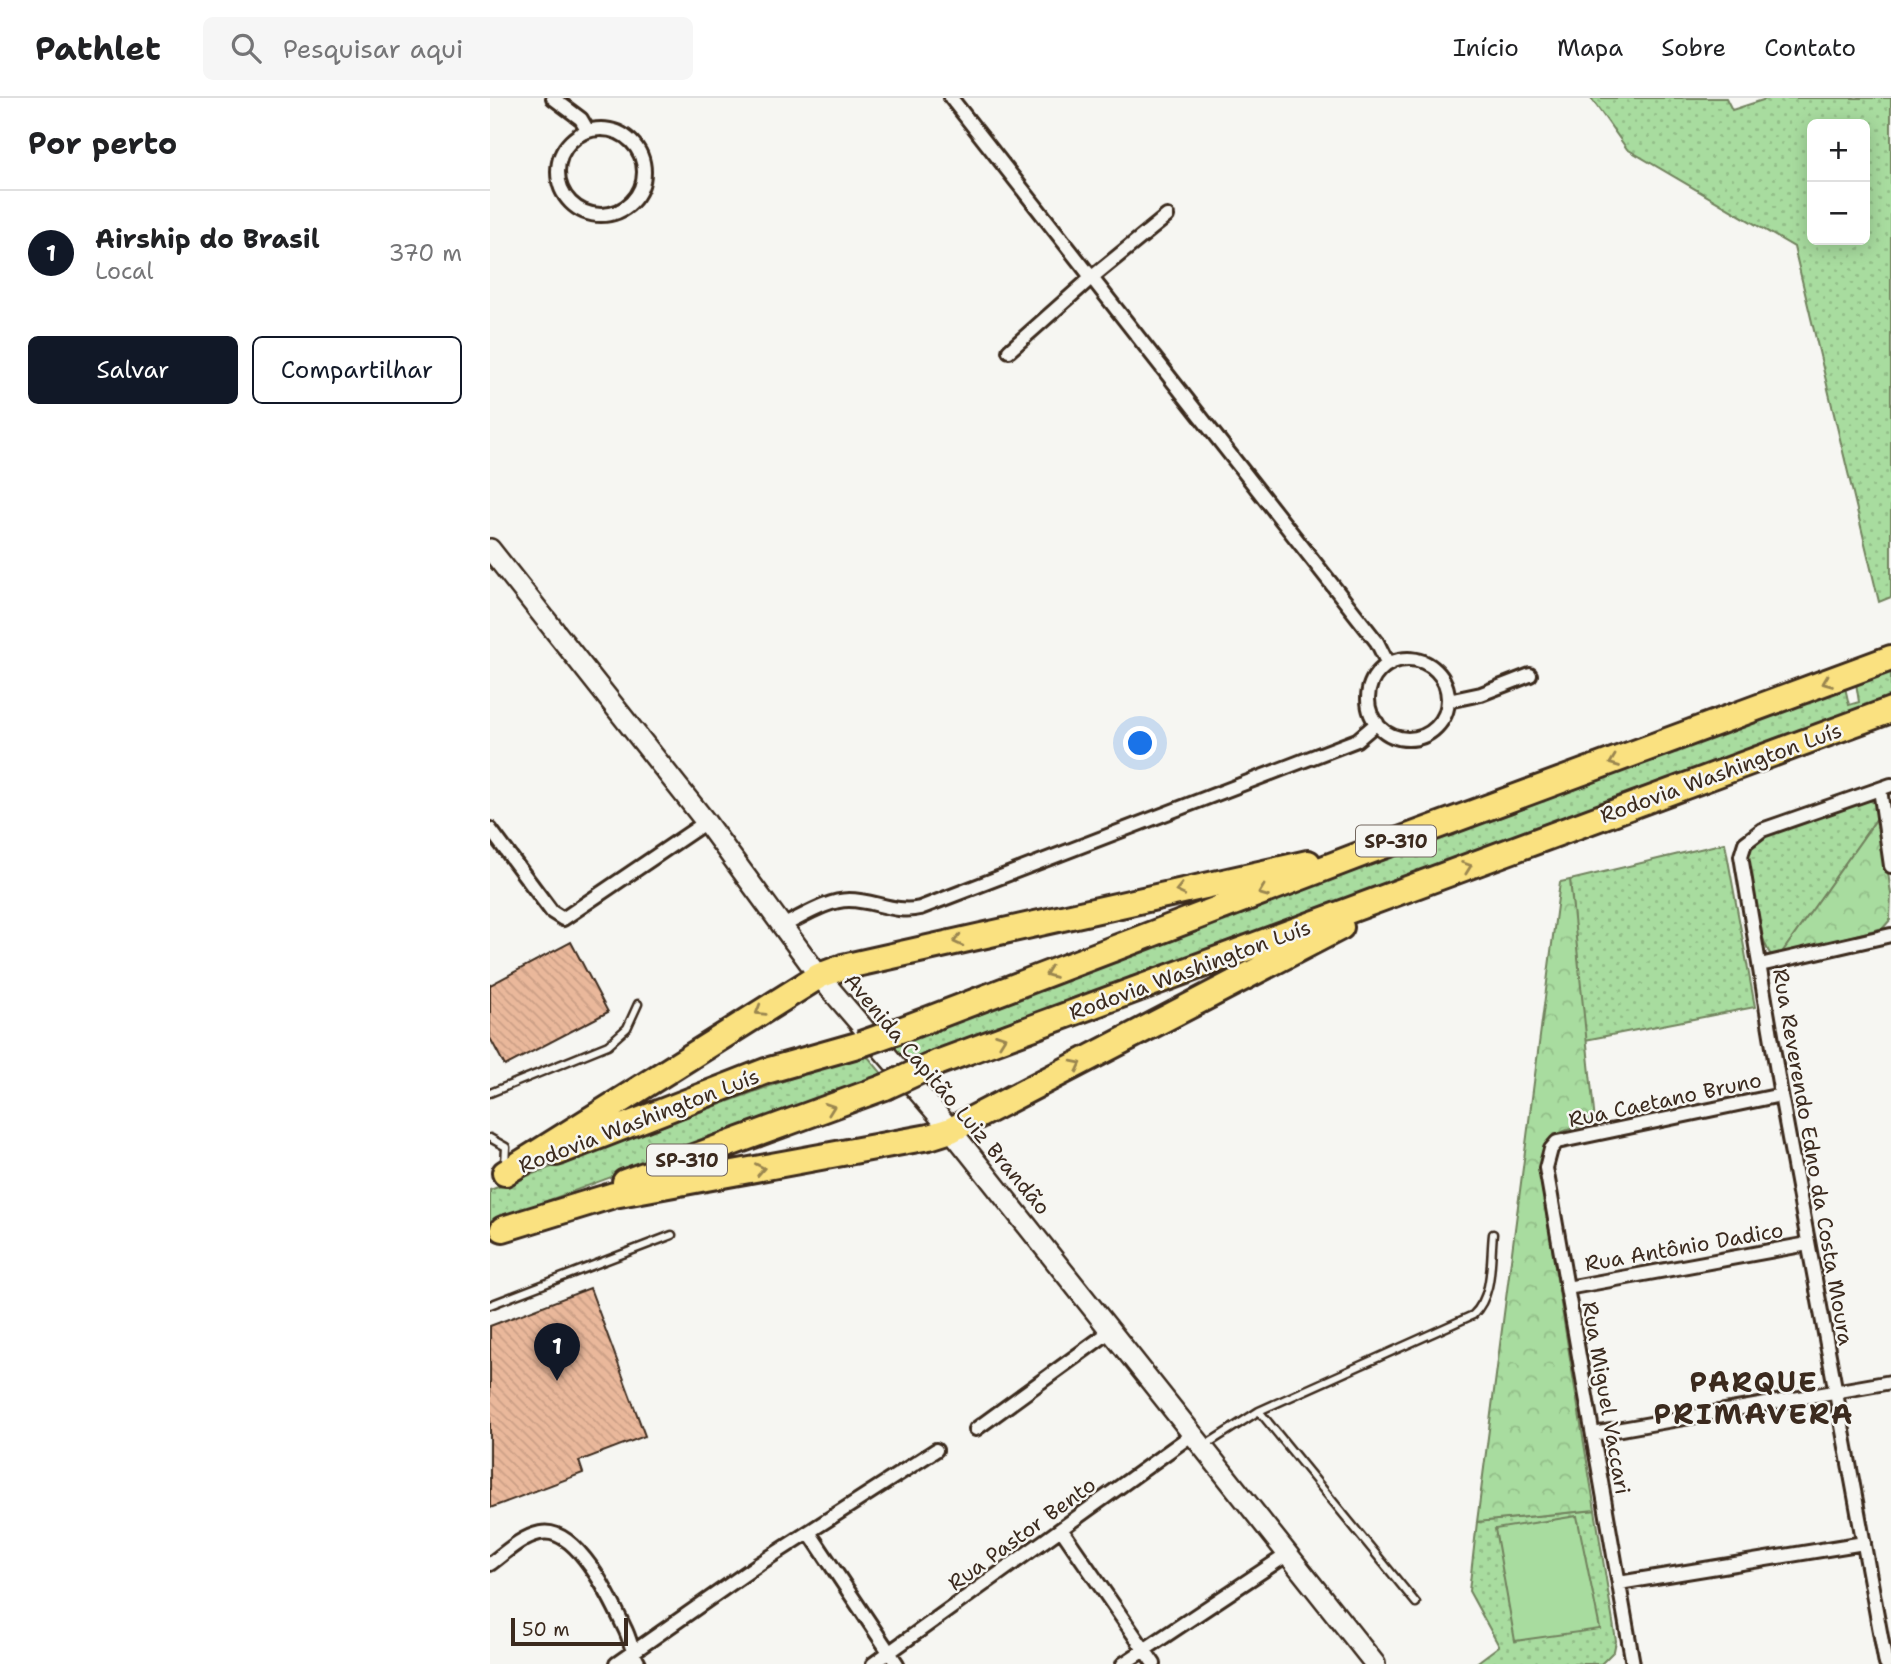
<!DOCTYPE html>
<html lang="pt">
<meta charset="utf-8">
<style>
:root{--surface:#fff;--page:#f6f6f6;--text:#202124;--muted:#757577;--line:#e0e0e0;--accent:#111827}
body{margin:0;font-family:"Shantell Sans",sans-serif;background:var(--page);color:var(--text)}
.controls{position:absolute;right:21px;top:21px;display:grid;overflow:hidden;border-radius:10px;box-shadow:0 4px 18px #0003}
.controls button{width:63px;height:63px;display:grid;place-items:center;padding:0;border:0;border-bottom:2px solid var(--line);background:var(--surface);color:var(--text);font:35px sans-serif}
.scale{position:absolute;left:21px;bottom:18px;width:117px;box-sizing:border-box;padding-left:7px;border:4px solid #3b2a1e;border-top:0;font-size:19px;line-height:24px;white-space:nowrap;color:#3b2a1e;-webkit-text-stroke:5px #f6f6f2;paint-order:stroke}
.you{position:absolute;left:651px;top:646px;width:24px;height:24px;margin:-18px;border:5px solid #fff;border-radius:50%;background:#1a73e8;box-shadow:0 0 0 10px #1a73e833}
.badge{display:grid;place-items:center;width:46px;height:46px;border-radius:50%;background:var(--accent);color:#fff;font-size:23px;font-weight:700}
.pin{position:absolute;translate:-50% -58px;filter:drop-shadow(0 2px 4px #0008)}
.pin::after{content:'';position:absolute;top:37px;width:24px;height:21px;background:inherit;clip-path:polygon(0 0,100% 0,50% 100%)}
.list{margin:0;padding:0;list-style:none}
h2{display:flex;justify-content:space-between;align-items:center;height:91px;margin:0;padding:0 28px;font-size:30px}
h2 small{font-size:23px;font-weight:400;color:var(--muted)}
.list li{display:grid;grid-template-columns:46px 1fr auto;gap:21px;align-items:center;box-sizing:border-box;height:126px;padding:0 28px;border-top:2px solid var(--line)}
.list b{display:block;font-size:26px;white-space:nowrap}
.list p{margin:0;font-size:23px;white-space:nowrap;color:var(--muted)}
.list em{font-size:23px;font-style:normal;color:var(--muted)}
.actions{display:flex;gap:14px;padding:21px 28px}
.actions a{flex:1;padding:16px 0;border:2px solid var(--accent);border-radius:10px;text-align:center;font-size:24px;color:var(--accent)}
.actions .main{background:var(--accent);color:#fff}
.icon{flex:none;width:38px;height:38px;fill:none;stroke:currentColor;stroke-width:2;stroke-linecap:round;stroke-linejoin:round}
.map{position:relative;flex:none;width:1401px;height:1566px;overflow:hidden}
header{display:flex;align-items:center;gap:42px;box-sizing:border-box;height:98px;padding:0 35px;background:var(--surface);border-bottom:2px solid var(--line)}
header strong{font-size:33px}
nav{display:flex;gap:38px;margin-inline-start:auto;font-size:24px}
.search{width:490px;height:63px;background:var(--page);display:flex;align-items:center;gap:18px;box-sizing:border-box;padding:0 24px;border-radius:10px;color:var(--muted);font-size:26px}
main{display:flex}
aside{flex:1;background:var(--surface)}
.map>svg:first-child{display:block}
.grass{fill:url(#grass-dots);stroke:#72835e;stroke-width:2;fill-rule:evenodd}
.forest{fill:url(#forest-crowns);stroke:#72835e;stroke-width:2}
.park{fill:#a8dc9f;stroke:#72835e;stroke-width:2}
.building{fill:url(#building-back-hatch);stroke:#3b2a1e;stroke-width:2}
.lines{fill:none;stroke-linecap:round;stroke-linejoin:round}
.lane-casing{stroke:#3b2a1e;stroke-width:11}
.street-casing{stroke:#3b2a1e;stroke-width:18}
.secondary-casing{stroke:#3b2a1e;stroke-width:24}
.highway-casing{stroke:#3b2a1e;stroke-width:30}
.lane{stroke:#f6f6f2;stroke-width:6}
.street{stroke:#f6f6f2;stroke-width:12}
.secondary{stroke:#f6f6f2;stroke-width:19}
.highway{stroke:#fae180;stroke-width:24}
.highway-bridge-casing{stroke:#3b2a1e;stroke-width:30;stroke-linecap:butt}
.highway-bridge{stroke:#fae180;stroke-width:24}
.oneway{stroke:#9a864f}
.labels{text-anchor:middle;stroke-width:5;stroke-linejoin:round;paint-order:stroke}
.shield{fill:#f6f6f2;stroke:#73675e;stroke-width:2}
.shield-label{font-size:19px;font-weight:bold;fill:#3b2a1e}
.street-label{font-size:21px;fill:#3b2a1e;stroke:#f6f6f2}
.district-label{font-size:28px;font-weight:bold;letter-spacing:2px;fill:#3b2a1e;stroke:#f6f6f2}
</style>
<header>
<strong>Pathlet</strong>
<div class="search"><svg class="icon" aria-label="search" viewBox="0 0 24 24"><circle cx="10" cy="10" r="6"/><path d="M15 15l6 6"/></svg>Pesquisar aqui</div>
<nav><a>Início</a><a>Mapa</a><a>Sobre</a><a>Contato</a></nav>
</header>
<main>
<aside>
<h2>Por perto<small></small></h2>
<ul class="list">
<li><span class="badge">1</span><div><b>Airship do Brasil</b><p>Local</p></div><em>370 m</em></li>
</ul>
<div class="actions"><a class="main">Salvar</a><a>Compartilhar</a></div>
</aside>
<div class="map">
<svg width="1401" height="1566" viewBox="0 0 1401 1566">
<defs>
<pattern id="grass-dots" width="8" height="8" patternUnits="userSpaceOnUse" patternTransform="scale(1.75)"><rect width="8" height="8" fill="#a8dc9f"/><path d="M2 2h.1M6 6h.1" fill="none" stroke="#92bd88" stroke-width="1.8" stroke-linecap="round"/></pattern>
<pattern id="forest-crowns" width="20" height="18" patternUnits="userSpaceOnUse" patternTransform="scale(1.75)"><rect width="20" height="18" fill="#a8dc9f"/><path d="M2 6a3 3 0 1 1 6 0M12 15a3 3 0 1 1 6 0" fill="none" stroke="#92bd88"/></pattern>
<pattern id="building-back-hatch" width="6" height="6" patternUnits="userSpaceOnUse" patternTransform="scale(1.75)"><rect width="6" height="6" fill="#eab89b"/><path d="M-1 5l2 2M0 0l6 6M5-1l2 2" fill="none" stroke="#ca9e85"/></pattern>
</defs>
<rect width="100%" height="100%" fill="#f6f6f2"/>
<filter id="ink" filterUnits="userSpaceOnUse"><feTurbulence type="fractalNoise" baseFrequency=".0143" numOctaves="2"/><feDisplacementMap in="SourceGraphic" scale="14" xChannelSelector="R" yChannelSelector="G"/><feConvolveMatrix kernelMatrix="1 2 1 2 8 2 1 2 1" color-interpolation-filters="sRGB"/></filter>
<g filter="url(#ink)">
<path class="grass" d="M1101 0H1236L1242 12 1279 0H1401V499L1389 504 1304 149 1137 51ZM1322 26H1375V142H1322Z
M1401 572V604L418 970 403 950 417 939 1354 585 1359 607 1369 604 1366 585Z
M1379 702 1389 708 1390 716 1291 856 1282 858C1271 848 1253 771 1258 756 1261 747 1268 741 1275 735Z
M1235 745 1265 909 1095 942 1080 782Z
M369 955 379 960 394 978 0 1124V1092Z
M1105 1412 1126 1543 1124 1553 1111 1566H985L1009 1548 979 1493 987 1424Z"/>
<path class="forest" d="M1390 716 1401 796 1400 822 1393 830 1291 856Z
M1080 782 1105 1024C1072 1034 1053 1033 1049 1072L1105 1412 987 1424 1070 784Z"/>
<path class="park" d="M1087 1418 1110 1531 1025 1543 1005 1431Z"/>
<path class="building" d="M81 844 118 914 15 968 0 940V887Z
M100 1190 155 1338 89 1363 93 1375 0 1410V1228Z"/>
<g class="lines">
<defs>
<path id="lane" d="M0 995 118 947 137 930 148 906
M0 1040 16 1049 15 1066
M0 1207 182 1137
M769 1313 926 1505
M714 1348 769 1313 983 1217C1004 1197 1000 1163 1003 1136"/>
<path id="street" d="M63 0 91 21 98 33
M461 0 887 544 898 566
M68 74a43 43 0 1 1 86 0a43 43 0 1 1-86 0Z
M519 253 601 180 677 118
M878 601a40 40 0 1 1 80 0a40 40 0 1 1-80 0Z
M958 603 991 596 1040 577
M1390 691 1401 768
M0 731 62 814 73 821 216 724
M292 828C312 819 337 802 359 802 384 802 405 816 430 810L867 642 887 625
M1270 867 1401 837
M1077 1190 1318 1146
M486 1331 622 1232
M1103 1336 1401 1284
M571 1431 664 1566
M319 1434 407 1566
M0 1466C15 1455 31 1439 50 1435 87 1427 122 1503 135 1531 141 1543 142 1555 149 1566
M1129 1485 1374 1445
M126 1566 269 1466 446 1352
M383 1566 703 1336
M633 1566 798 1456
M1143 1566 1056 1070 1061 1051 1067 1044 1291 997
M1396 1566 1291 997 1251 758 1255 745 1272 732 1401 687"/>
<path id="secondary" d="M0 451 216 724 329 878 461 1032 885 1566"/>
<path id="highway" d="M413 931 877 754 1401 560
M447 965 1401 612
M66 1055 276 973 371 946
M15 1075 329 878 353 869 818 765
M135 1084 395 989
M13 1131 124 1097 439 1039 461 1032 851 829"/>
</defs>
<use href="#lane" class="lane-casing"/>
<use href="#street" class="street-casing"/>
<use href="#secondary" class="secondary-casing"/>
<use href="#highway" class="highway-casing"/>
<use href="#lane" class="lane"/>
<use href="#street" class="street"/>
<use href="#secondary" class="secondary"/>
<use href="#highway" class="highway"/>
<defs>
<path id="highway-bridge" d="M371 946 413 931
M395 989 447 965"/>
</defs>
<use href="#highway-bridge" class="highway-bridge-casing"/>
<use href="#highway-bridge" class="highway-bridge"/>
</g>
<defs><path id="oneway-chevron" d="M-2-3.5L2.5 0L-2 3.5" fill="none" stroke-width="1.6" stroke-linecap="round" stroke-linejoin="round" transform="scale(1.75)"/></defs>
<g class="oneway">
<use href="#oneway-chevron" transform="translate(1337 584) rotate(159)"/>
<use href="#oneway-chevron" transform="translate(1124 664) rotate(159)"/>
<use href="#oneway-chevron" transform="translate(977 769) rotate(-20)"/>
<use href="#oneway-chevron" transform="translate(690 792) rotate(167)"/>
<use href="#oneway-chevron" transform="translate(773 794) rotate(159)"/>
<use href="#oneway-chevron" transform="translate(468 843) rotate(166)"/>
<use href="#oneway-chevron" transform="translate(560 875) rotate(159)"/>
<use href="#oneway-chevron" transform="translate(270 913) rotate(149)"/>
<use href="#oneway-chevron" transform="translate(511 941) rotate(-20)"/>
<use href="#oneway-chevron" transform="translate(587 967) rotate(-27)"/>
<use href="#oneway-chevron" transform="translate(340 1010) rotate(-20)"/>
<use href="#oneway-chevron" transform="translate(270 1071) rotate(-11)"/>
</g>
</g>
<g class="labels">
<g class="shield">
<rect x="866" y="727.5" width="80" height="31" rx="5"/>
<rect x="157" y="1046.5" width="80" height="31" rx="5"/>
</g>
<g class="shield-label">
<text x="906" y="750">SP-310</text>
<text x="197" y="1069">SP-310</text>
</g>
<g class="street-label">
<text transform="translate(1231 675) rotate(-20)" y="7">Rodovia Washington Luís</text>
<text transform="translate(700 872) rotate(-20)" y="7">Rodovia Washington Luís</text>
<text transform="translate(457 996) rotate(50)" y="7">Avenida Capitão Luiz Brandão</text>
<text transform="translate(1175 1002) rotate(-12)" y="7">Rua Caetano Bruno</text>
<text transform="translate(149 1023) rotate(-21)" y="7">Rodovia Washington Luís</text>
<text transform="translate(1323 1059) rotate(80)" y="7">Rua Reverendo Edno da Costa Moura</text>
<text transform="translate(1194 1149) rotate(-10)" y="7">Rua Antônio Dadico</text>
<text transform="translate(1116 1300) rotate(80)" y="7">Rua Miguel Vaccari</text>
<text transform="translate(532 1436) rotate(-36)" y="7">Rua Pastor Bento</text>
</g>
<g class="district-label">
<text x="1264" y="1294">PARQUE<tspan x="1264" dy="32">PRIMAVERA</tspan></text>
</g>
</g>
</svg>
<div class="controls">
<button>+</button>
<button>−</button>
</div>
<div class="scale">50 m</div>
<div class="you"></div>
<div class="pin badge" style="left:67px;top:1283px">1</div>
</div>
</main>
